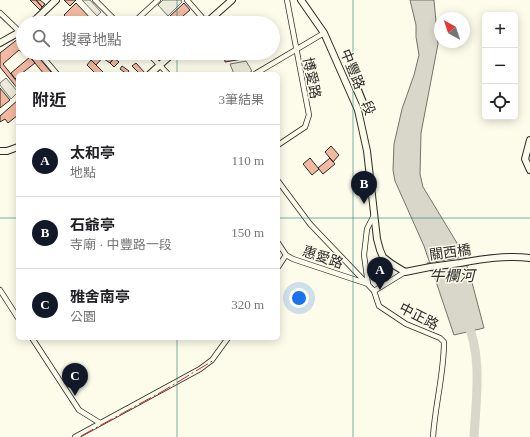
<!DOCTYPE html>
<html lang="zh-TW">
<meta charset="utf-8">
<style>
:root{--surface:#fff;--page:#f2f2f2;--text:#202124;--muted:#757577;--line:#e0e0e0;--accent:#111827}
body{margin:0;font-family:"Times New Roman","Noto Sans TC",serif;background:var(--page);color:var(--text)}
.controls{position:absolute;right:12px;top:12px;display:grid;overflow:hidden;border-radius:6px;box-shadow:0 2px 10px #0003}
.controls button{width:36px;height:36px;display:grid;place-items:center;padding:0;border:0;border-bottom:1px solid var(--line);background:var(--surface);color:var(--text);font:20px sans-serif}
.compass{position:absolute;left:434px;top:12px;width:36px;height:36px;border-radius:50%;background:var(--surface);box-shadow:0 2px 10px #0003;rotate:320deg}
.you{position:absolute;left:299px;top:298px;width:14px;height:14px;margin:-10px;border:3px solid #fff;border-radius:50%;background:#1a73e8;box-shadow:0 0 0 6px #1a73e833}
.badge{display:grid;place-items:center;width:26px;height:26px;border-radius:50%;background:var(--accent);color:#fff;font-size:13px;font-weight:700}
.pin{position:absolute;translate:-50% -33px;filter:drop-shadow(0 1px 2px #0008)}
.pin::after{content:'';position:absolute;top:21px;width:14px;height:12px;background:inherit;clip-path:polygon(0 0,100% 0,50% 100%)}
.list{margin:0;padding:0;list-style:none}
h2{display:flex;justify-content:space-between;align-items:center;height:52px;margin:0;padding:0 16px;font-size:17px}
h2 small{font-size:13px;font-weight:400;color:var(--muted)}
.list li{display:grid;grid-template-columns:26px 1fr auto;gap:12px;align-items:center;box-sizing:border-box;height:72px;padding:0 16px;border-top:1px solid var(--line)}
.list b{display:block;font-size:15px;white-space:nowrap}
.list p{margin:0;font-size:13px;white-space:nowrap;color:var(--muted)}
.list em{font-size:13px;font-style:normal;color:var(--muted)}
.icon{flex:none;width:22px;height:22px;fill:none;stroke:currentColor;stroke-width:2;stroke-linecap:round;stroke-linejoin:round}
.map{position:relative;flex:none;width:530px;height:437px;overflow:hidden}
.search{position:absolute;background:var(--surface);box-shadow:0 2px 10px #0003;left:16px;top:16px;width:264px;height:44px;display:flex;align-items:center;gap:10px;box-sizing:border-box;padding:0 14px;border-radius:22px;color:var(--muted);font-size:15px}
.panel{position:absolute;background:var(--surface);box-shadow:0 2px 10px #0003;left:16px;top:72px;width:264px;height:268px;border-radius:6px}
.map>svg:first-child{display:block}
.green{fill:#ecebdb;stroke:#74746e}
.parking{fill:#eceadb;stroke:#74746e}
.water{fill:#d8d7c9;stroke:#74746e}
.pier{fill:#fdfbea;stroke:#74746e}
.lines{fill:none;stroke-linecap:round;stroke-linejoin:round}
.river{stroke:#d8d7c9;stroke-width:9}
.building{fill:#f2b8a0;stroke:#2b2b2b}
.street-casing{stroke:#2b2b2b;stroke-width:6}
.secondary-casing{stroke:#2b2b2b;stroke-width:8}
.street{stroke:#fdfbea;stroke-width:4.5}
.secondary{stroke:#fdfbea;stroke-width:6}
.power{stroke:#c62828;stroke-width:1;stroke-dasharray:14 3 2 3;stroke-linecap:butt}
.grid{fill:none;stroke:#0f766e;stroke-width:1;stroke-opacity:0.55}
.labels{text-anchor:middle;stroke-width:3;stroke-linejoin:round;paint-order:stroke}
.street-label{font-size:14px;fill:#2b2b2b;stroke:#fdfbea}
.water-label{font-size:15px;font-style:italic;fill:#2b2b2b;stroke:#fdfbea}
</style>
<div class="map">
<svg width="530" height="437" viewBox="0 0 530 437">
<rect width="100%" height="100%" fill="#fdfbea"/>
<path class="green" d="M163 0H181L182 2 168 16 158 5Z
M6 78 18 92 11 99 0 85V83Z"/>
<path class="parking" d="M82 0H90L101 12 97 16Z
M246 61 252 71 247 74H234L230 64Z"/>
<path class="water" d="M410 0H434L438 44 421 133 420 174 423 187 457 243 469 271 484 328 454 335 424 246 395 181 393 170 394 144 402 109 414 75 419 55 416 37V25Z"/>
<path class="pier" d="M465 257 469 265 430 271 427 263Z"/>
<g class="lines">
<path class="river" d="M466 320C483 354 476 400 474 437"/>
</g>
<path class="building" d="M30 0H36L42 7 40 10Z
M36 0H40L45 4 42 7Z
M64 0H76L70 6Z
M76 3 93 21 91 23H72L64 15Z
M184 3 190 10 175 23 170 16Z
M19 38 23 43V53L19 50 3 64 18 83V89L0 67V53Z
M35 53 51 72 49 74H44L30 57Z
M98 53H107L96 65 91 60Z
M108 53 114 58 110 63 104 59Z
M224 53H247L248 58 225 62Z
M30 57 35 63 21 74H18V76L15 79 11 73Z
M114 58 119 62 114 67 110 63Z
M91 60 105 74H96L87 65Z
M136 63 145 73 140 74 132 66Z
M122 66 129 71 127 74 120 69Z
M0 88 10 100 0 108Z
M18 100V115L8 123 5 119 0 122V116Z
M331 146 339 155 333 162 325 152Z
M310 158 319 169 312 175 303 164Z
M330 158 335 164 323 174 318 168Z"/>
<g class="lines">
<defs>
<path id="street" d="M95 0 118 23
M187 0 206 22
M0 13 23 35
M133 23 158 0
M39 53 57 74
M148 53 168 74
M255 74 324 33
M278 145 305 127 309 115 287 0
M278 181 310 224 374 291 379 306 406 324 440 338 444 342C444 374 435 405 433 437
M278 243 286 255 293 259 368 284 364 255 367 229 374 215
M278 267 286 255
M0 290 18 318
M374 291 405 272
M32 338 79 410 100 423
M75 437 200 369 212 360 228 338"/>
<path id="secondary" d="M301 0 324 33 358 110 367 151 377 239 380 250 383 257 392 264 405 272C423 268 441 265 460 263 483 259 506 255 530 258
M32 23 56 0
M206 23 232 0
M0 43 23 30
M150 74 173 53
M530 140 525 159 530 170
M0 151H7L18 147"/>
</defs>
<use href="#street" class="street-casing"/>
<use href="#secondary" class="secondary-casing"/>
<use href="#street" class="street"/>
<use href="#secondary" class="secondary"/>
<path class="power" d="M81 436 163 391 214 360"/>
</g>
<path class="grid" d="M177 0V23M353 0V437M177 53V74M0 218H18M278 218H530M177 338V437"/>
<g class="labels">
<g class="street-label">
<text transform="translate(312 78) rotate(79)" y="5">博愛路</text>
<text transform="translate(358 82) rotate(68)" y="5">中豐路一段</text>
<text transform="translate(450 252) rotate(-8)" y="5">關西橋</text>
<text transform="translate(323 257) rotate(19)" y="5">惠愛路</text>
<text transform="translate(419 316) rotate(27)" y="5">中正路</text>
</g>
<g class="water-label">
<text x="452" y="281">牛欄河</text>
</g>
</g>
</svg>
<div class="controls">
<button>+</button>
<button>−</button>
<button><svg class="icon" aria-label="locate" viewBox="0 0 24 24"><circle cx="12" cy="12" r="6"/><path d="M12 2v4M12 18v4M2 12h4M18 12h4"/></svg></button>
</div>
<svg class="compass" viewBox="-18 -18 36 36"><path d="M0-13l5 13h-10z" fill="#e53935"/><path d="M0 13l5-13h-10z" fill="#757577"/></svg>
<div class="you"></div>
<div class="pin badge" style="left:380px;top:290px">A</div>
<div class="pin badge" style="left:364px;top:204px">B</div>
<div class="pin badge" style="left:75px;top:396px">C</div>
<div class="search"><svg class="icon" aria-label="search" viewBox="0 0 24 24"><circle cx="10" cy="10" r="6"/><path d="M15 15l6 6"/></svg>搜尋地點</div>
<section class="panel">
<h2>附近<small>3筆結果</small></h2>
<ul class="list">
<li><span class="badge">A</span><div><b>太和亭</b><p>地點</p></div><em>110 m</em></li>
<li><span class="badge">B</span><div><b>石爺亭</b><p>寺廟 · 中豐路一段</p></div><em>150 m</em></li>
<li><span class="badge">C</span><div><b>雅舍南亭</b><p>公園</p></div><em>320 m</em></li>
</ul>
</section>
</div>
